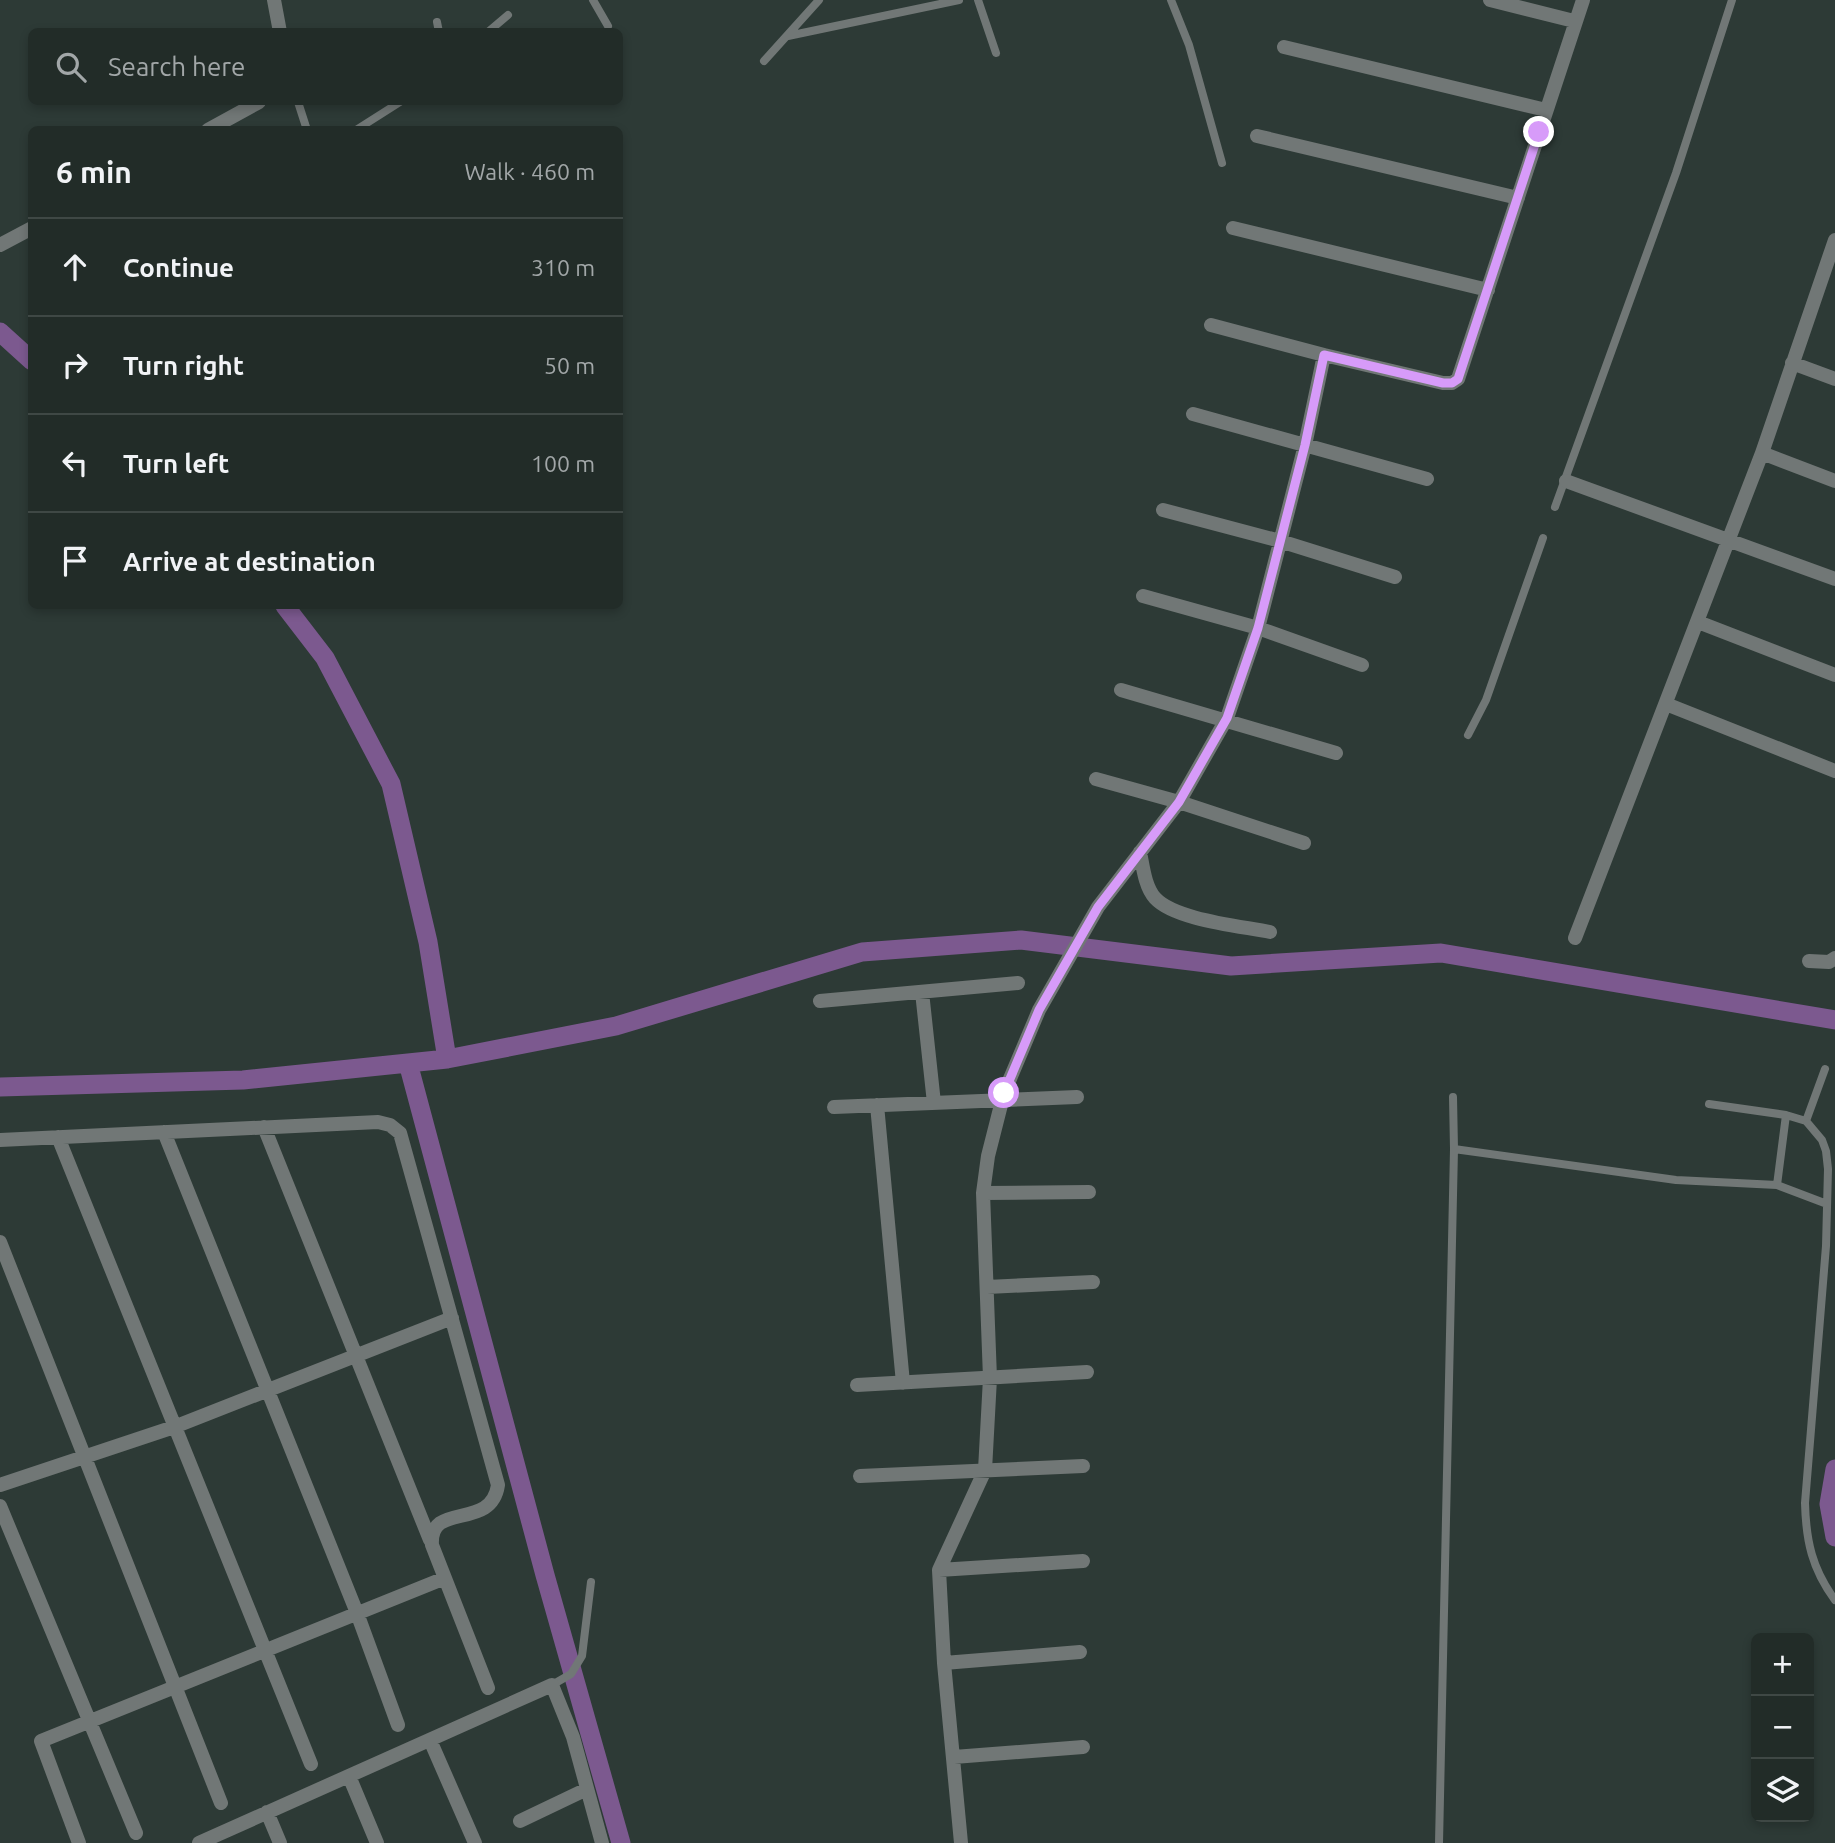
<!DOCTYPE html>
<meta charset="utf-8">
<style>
:root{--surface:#222c28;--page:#2a3430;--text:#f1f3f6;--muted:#a2a7a8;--line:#3f4845}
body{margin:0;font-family:Ubuntu,sans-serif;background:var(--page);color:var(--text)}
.controls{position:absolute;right:21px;bottom:21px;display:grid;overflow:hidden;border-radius:10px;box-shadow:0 4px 10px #0003}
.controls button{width:63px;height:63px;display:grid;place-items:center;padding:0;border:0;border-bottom:2px solid var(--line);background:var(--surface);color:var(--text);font:35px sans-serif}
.stop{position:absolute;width:21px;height:21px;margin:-16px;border:5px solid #d79bf9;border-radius:50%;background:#fff}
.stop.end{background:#d79bf9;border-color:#fff;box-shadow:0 2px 7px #0008}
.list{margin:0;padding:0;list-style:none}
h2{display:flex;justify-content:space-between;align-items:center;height:91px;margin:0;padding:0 28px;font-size:30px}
h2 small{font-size:23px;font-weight:400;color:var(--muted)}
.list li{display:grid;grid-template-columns:46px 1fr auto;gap:21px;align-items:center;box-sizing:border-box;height:98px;padding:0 28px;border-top:2px solid var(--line)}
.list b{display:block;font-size:26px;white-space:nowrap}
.list em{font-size:23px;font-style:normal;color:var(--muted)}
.icon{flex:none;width:38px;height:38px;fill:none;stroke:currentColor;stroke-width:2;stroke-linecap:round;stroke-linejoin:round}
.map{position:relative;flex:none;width:1835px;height:1843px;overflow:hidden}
.search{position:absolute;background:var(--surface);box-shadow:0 4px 10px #0003;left:28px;top:28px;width:595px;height:77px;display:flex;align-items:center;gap:18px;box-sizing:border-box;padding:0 24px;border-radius:10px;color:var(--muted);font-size:26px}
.panel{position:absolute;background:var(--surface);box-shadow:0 4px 10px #0003;left:28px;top:126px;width:595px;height:483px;border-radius:10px}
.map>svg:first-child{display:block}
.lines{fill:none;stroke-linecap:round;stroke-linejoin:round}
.canal{stroke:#7c598f;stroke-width:19}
.lane{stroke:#717776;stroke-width:8}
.street{stroke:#717776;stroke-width:14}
.route{stroke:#d79bf9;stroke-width:9}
</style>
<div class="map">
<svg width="1835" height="1843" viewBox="0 0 1835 1843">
<rect width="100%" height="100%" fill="#2d3a36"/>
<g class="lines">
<path class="canal" d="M0 332 32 361
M285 606 325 658 391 784 428 942 447 1059
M408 1063 545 1575 621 1843
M0 1087 243 1080 447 1059 616 1026 862 952 1021 940 1231 966 1441 953 1835 1020
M1835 1469 1829 1504 1835 1537"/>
<path class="lane" d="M593 0 608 26
M978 0 996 53
M1171 0 1189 45 1222 163
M437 22 439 32
M488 32 508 15
M788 36 959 0
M764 61 819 0
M298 102 307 130
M356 130 400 102
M1555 507 1676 173 1732 0
M1468 735 1486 700 1543 538
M1453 1097 1454 1149
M1709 1104 1786 1115 1806 1121 1822 1140 1826 1151 1828 1169 1826 1246 1805 1503C1806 1541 1812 1569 1835 1600
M1806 1121 1825 1069
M1777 1185 1827 1204
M552 1685 571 1674 582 1656 591 1582
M1439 1843 1454 1149 1676 1180 1777 1185 1786 1115"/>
<path class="street" d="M274 0 280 32
M1490 0 1574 21
M1284 47 1546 110
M208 130 259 102
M1257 136 1518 198
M1233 228 1488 290
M0 245 32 228
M1211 325 1324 355
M1792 363 1835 379
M1193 414 1427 479
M1762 453 1835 481
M1566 481 1835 579
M1163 510 1280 541 1395 577
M1143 596 1258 628 1362 665
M1698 622 1835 675
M1121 690 1336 753
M1666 704 1835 771
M1096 779 1179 802 1304 843
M1140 852C1143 867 1145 887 1155 898 1175 920 1241 926 1270 932
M1575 938 1762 453 1835 240
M1809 961 1829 962 1835 958
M922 992 934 1103
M820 1001 1018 983
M877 1105 903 1383
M834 1107 1077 1097
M264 1127 430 1540
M164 1132 357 1613 398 1725
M58 1137 311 1764
M0 1140 378 1122 390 1125 400 1133 498 1485C491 1532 429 1500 432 1545L488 1688
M983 1193 1089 1192
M0 1242 221 1803
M987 1287 1093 1282
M857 1385 1087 1372
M860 1476 1083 1466
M0 1485 174 1427 452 1318
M0 1506 136 1833
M939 1570 1083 1561
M944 1663 1080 1652
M430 1740 475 1843
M954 1757 1083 1747
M349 1776 377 1843
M267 1812 280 1843
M520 1821 587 1789
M79 1843 41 1741 445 1578
M199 1843 552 1685 573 1737 602 1843
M961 1843 944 1663 939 1570 985 1470 990 1378 983 1193 988 1156 1004 1093 1039 1010 1098 907 1179 802 1227 718 1258 628 1305 445 1324 355 1443 383H1452L1458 379 1583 0"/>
</g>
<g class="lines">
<path class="route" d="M1004 1093 1039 1010 1098 907 1179 802 1227 718 1258 628 1305 445 1324 355 1443 383H1452L1458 379 1539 132"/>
</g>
</svg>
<div class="controls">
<button>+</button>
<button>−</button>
<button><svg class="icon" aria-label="layers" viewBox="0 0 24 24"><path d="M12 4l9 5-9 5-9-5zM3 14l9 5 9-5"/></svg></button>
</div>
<div class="stop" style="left:1004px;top:1093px"></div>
<div class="stop end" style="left:1539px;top:132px"></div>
<div class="search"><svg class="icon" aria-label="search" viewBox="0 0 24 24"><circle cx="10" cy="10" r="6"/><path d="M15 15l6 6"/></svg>Search here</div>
<section class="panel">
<h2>6 min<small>Walk · 460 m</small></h2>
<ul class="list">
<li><svg class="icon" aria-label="ahead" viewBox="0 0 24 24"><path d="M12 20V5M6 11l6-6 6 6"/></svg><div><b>Continue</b></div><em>310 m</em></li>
<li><svg class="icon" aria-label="right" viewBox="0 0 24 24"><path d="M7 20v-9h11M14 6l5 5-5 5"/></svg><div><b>Turn right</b></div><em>50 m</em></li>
<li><svg class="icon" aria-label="left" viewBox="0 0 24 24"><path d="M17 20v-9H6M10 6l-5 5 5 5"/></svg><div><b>Turn left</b></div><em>100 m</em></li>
<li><svg class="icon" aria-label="arrive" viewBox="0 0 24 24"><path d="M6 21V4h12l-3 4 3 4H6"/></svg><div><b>Arrive at destination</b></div></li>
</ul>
</section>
</div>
